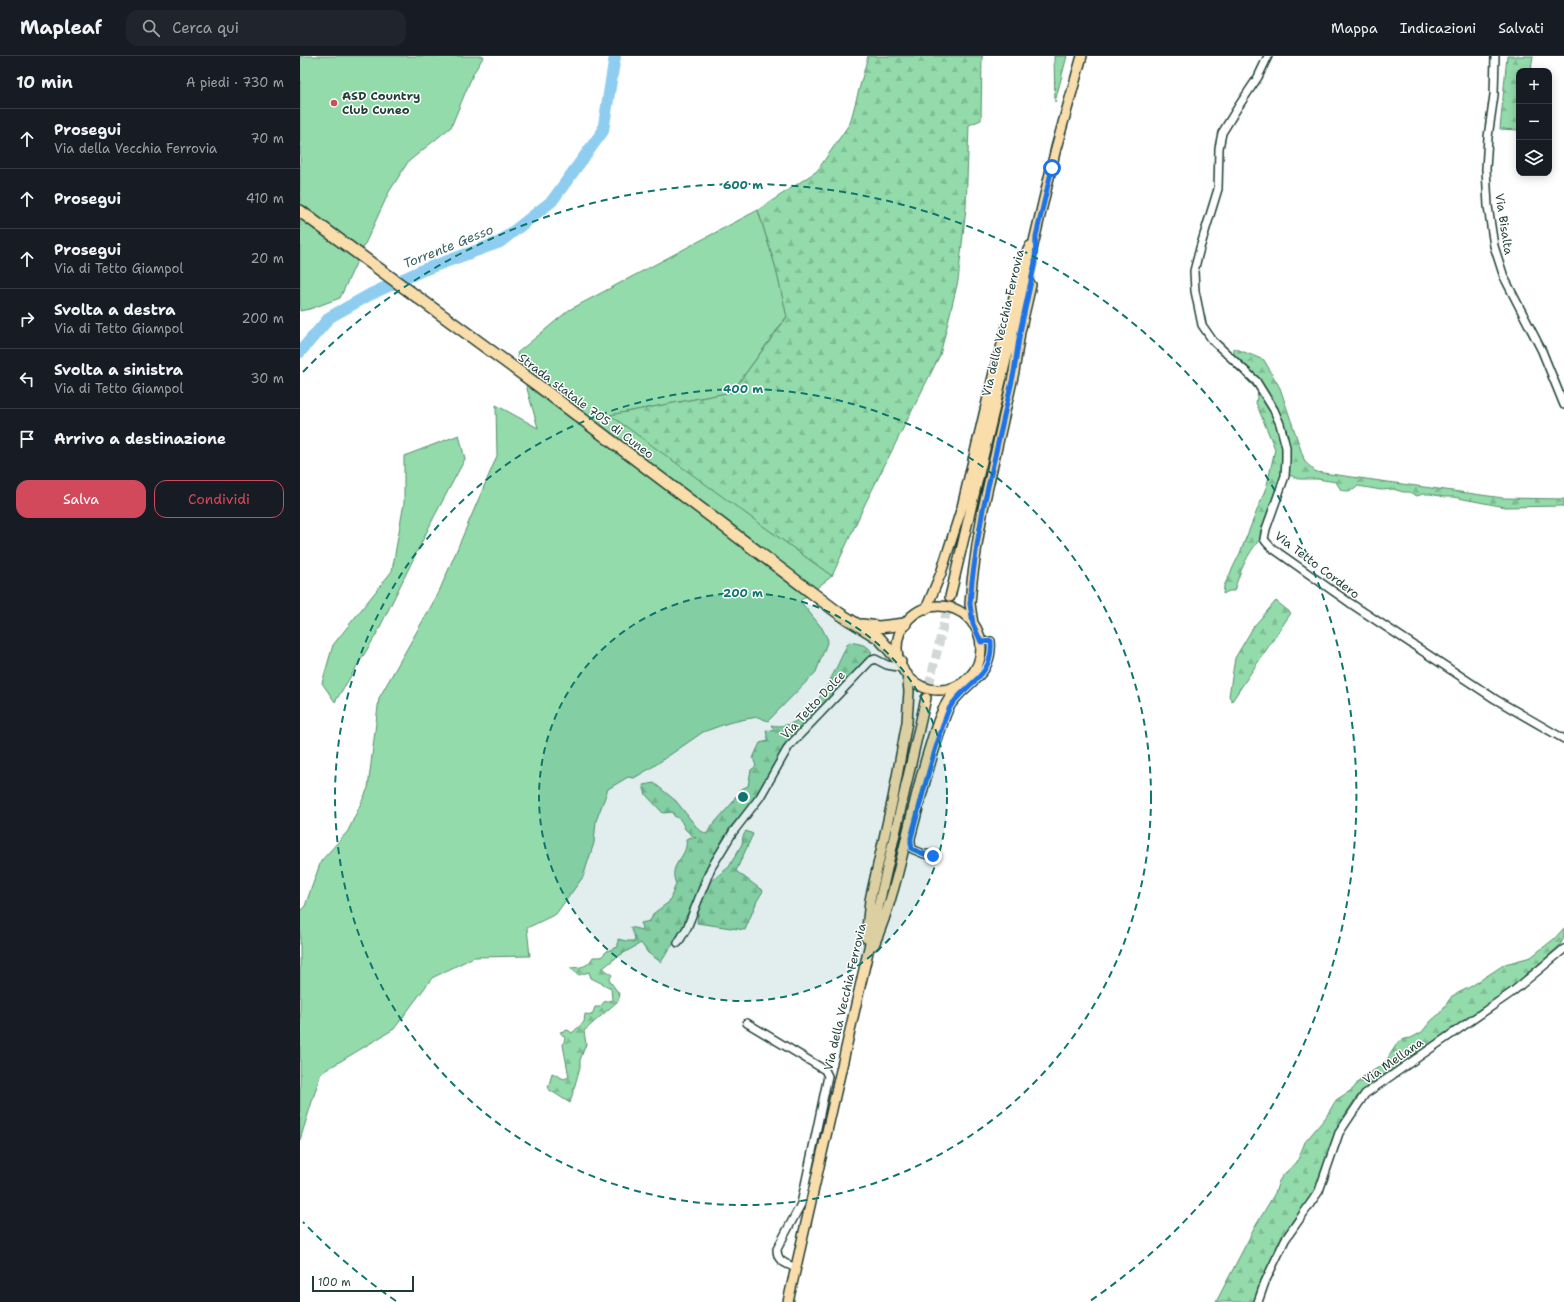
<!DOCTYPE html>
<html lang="it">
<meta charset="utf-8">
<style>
:root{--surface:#171b24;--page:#20242c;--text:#f1f3f6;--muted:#9ea1a6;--line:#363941;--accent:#d1495b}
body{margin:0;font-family:"Shantell Sans",sans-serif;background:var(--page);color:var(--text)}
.controls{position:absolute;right:12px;top:12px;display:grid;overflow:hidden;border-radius:8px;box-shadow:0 2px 10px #0003}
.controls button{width:36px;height:36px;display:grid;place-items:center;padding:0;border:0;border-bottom:1px solid var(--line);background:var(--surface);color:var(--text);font:20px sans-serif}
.scale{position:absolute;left:12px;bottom:10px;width:102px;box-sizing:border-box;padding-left:4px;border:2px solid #1f3d34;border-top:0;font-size:11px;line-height:14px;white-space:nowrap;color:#1f3d34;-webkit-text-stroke:3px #fff;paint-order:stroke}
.stop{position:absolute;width:12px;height:12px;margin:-9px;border:3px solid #1a73e8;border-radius:50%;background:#fff}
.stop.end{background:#1a73e8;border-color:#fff;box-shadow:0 1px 4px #0008}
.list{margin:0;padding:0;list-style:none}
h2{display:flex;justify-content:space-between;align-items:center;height:52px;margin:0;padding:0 16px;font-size:17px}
h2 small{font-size:13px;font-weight:400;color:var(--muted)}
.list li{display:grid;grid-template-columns:26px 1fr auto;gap:12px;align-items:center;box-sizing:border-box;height:60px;padding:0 16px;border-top:1px solid var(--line)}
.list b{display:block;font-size:15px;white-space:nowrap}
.list p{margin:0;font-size:13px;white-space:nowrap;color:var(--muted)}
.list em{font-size:13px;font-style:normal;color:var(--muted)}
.actions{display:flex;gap:8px;padding:12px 16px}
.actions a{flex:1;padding:9px 0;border:1px solid var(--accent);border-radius:12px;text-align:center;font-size:14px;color:var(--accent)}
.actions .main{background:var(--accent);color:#fff}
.icon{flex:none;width:22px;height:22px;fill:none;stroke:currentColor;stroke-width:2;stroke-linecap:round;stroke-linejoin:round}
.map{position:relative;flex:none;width:1264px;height:1246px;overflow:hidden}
header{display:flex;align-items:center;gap:24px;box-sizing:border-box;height:56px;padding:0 20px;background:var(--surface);border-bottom:1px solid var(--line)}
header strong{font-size:19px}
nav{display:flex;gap:22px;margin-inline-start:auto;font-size:14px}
.search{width:280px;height:36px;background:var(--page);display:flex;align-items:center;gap:10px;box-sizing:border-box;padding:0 14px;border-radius:12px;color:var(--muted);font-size:15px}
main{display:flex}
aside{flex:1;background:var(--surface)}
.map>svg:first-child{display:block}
.green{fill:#93dbaa;stroke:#598c6f}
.forest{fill:url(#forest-firs);stroke:#598c6f}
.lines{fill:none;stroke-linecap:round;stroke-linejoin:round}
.river{stroke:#8fcdf0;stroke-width:12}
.major-tunnel{stroke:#d2d8d6;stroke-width:9;stroke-dasharray:9 4.5;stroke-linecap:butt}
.minor-casing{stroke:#1f3d34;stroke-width:10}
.major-casing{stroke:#1f3d34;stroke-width:12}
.highway-casing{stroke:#1f3d34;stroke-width:14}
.minor{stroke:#fff;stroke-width:7}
.major{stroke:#f9ddab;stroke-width:9}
.highway{stroke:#f9ddab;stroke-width:11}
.route{stroke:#1a73e8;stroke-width:5}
.ring{fill:none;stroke:#0f766e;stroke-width:2;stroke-dasharray:7 5}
.poi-dot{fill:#d1495b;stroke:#fff;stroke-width:1.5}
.labels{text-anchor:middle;stroke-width:3;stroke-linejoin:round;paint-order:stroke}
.poi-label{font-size:12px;font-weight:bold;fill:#1f3d34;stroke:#fff;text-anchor:start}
.street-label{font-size:12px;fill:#1f3d34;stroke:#fff}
.water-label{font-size:13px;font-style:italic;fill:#3b6163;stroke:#fff}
.centre{fill:#0f766e;stroke:#fff;stroke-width:2}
.ring-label{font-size:12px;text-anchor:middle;font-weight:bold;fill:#0f766e;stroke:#fff;stroke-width:3;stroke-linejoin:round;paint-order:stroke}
</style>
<header>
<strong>Mapleaf</strong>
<div class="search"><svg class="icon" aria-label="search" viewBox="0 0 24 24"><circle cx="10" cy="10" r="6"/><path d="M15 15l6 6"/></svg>Cerca qui</div>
<nav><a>Mappa</a><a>Indicazioni</a><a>Salvati</a></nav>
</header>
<main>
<aside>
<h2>10 min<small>A piedi · 730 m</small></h2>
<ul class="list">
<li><svg class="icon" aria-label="ahead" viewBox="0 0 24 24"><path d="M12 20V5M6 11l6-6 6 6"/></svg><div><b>Prosegui</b><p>Via della Vecchia Ferrovia</p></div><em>70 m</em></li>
<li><svg class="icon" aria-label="ahead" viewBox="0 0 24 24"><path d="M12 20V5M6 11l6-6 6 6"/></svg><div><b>Prosegui</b></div><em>410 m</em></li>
<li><svg class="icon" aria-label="ahead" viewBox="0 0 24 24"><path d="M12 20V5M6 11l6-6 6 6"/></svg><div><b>Prosegui</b><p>Via di Tetto Giampol</p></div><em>20 m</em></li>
<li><svg class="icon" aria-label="right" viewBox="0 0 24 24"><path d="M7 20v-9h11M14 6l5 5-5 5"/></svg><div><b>Svolta a destra</b><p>Via di Tetto Giampol</p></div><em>200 m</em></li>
<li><svg class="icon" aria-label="left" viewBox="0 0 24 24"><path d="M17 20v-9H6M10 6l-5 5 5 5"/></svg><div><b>Svolta a sinistra</b><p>Via di Tetto Giampol</p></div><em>30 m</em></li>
<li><svg class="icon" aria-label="arrive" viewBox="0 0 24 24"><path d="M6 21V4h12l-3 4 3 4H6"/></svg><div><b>Arrivo a destinazione</b></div></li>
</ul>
<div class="actions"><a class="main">Salva</a><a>Condividi</a></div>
</aside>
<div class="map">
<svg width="1264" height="1246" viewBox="0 0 1264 1246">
<defs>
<pattern id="forest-firs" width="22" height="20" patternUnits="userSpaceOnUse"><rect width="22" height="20" fill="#93dbaa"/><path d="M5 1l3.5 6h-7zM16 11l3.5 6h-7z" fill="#7ebd93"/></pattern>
</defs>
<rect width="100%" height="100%" fill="#fff"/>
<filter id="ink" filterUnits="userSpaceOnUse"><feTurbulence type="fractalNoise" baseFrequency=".025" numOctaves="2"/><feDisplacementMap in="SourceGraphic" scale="8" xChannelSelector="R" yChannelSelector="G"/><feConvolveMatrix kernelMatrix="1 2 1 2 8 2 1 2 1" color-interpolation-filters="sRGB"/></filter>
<g filter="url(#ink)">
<path class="green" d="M0 0H184L173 18 151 71 108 106 89 136 40 242 10 253 0 255Z
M458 154 475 209 487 260 432 336 311 359 532 520 500 545 522 572 528 584 516 616 468 665 458 661 446 663 428 667 403 676 351 712 334 722 328 721 308 733 296 765 294 787 283 821 256 858 227 872 230 900 174 901 132 922 94 973 21 1017 0 1084V855L5 850 21 805 48 775 68 732 79 642 138 538 197 400 196 349 238 372 217 297 269 254Z
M159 379 165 403 134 461 76 579 35 646 22 627 33 589 92 515 104 447V400Z"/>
<path class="forest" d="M568 0H683L682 1 681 64 669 69 666 152 658 225 640 299 565 448 532 520 310 359 432 336 487 261 475 209 458 154 517 115 550 67Z
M754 0H767L755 46Z
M1207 0H1233L1231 15H1219V74L1200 73Z
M934 292 964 304 980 332 1005 406 1016 416 1203 442 1264 443V450L1205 451 1153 441H1144L1130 438H1123L1117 440 1109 436H1103L1093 433 1081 434 1058 430C1053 435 1049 436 1041 434L1036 426 1017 423H999L984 417 961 482C947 498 940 515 934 535H929L923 538 924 530 940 497 967 429 975 393 956 347 958 335 933 310Z
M976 545 991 557 932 645 929 640 935 602 954 570Z
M550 586C558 588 570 588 572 598L536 635 511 663 489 684 455 744 430 771 402 821 397 836 404 837 411 825 429 811 442 788 443 780 446 775 453 778 436 815 463 835 457 845 445 874 397 867 399 850 393 849 385 862V870L361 906 348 897 341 887 317 901 303 912 312 919 309 924 320 939 318 945 284 975 286 988 280 1004V1011L270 1047 248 1033 252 1017 264 1023 269 1021 263 989 265 982 260 976 268 974 272 977 284 966 285 958 292 959 295 951H300L304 946 312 944 311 932 291 922 289 916 279 919 270 912C281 911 287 912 293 901H301L307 895 318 891V883L326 885H334L335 882 330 871 342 874 341 867 350 865 354 857 369 846 376 828C367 806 389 803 386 783L391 781 396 782C393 780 388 776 385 773 382 767 382 763 374 760L373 756 363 757 346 739 343 729 354 727 376 745 399 774 407 778 410 772 433 746 435 741 438 740 439 734 448 730 451 714 456 710 453 702 460 687 468 685 466 674 475 675 471 669C510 678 534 616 547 589Z
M1264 872V882L1260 889 1227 920 1199 941 1149 976 1067 1030 1056 1042 1042 1063 1035 1078 1017 1133 993 1164 981 1185 955 1246H916L955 1171 975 1137 979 1125 983 1119 997 1106 1005 1086 1026 1061 1036 1044 1053 1033 1061 1022 1084 1008 1098 986 1104 983 1111 982 1122 976 1130 966 1140 957 1152 940 1170 931 1205 908 1231 901 1254 883Z"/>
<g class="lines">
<path class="river" d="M0 296 30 261 71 238 123 214 200 186 252 145 303 75 315 0"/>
<path class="major-tunnel" d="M626 642 650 541"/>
<defs>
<path id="minor" d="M968 0 958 21 938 51 922 77 919 92 918 133 900 192 894 215 895 235 902 269 913 285 956 325 974 354 980 368 986 391V404L985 420 966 473 964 483 967 487 972 492 1050 547 1195 643 1264 683
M1195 0 1194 39 1188 81 1186 113 1188 150 1194 190 1204 221 1242 295 1264 349
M633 799 624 798 612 793 611 787V782C620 749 628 715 639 682 642 672 645 662 649 653 664 626 694 623 691 585L681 586
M378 887 387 872 411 812 433 776 460 741 489 690 570 605 575 603 587 609 603 612
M447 967 525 1014 528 1020 501 1148 477 1193C477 1206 485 1207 496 1212
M958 1246 965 1226 985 1184 1019 1135 1039 1077 1065 1038 1211 937 1264 893"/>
<path id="major" d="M650 541 756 92 782 0
M597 592a42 42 0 1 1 84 0a42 42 0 1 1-84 0Z
M626 553 641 517 662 451 695 312 706 275 723 204 730 190
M673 568 670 548 672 525 677 489 683 453 714 316 720 276 731 229
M566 882 570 844 593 742 607 666 609 635 607 618
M574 889C600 829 608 763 627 700 633 681 638 660 649 643 653 637 659 631 665 625
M488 1246 626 642"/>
<path id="highway" d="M0 155 240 331 540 558 579 582 600 606
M562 569 579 571 605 568"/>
</defs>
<use href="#minor" class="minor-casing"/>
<use href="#major" class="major-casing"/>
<use href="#highway" class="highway-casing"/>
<use href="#minor" class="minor"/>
<use href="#major" class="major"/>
<use href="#highway" class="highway"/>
</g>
</g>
<g class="lines" filter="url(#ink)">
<path class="route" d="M633 800 624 798 612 793 611 787V782C620 749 628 715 639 682 642 672 645 662 649 653 664 626 694 623 691 585L681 586 673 568 670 548 672 525 677 489 683 453 714 316 720 276 735 207 736 180 752 112"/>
</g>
<circle cx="443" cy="741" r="204" fill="#0f766e" fill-opacity=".12"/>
<g class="ring">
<circle cx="443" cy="741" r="204"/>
<circle cx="443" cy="741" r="408"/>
<path d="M96 1245A612 612 0 0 1 3 1166M3 316A612 612 0 1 1 790 1245"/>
</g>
<circle class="poi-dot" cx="34" cy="47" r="4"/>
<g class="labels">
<g class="poi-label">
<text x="42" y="44">ASD Country<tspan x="42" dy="14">Club Cuneo</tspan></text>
</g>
<g class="street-label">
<text transform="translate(1204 168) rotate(81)" y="4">Via Bisalta</text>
<text transform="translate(703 267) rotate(-77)" y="4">Via della Vecchia Ferrovia</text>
<text transform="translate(286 350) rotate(37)" y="4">Strada statale 705 di Cuneo</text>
<text transform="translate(1017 509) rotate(37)" y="4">Via Tetto Cordero</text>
<text transform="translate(513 649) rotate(-47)" y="4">Via Tetto Dolce</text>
<text transform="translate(545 941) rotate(-77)" y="4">Via della Vecchia Ferrovia</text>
<text transform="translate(1093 1005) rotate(-35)" y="4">Via Mellana</text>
</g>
<g class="water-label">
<text transform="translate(148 190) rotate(-22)" y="5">Torrente Gesso</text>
</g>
</g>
<circle cx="443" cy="741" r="6" class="centre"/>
<g class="ring-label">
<text x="443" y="133">600 m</text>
<text x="443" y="337">400 m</text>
<text x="443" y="541">200 m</text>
</g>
</svg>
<div class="controls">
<button>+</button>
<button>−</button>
<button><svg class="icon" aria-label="layers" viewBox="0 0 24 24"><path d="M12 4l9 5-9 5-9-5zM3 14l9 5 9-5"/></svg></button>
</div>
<div class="scale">100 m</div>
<div class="stop" style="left:752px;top:112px"></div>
<div class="stop end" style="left:633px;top:800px"></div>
</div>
</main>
